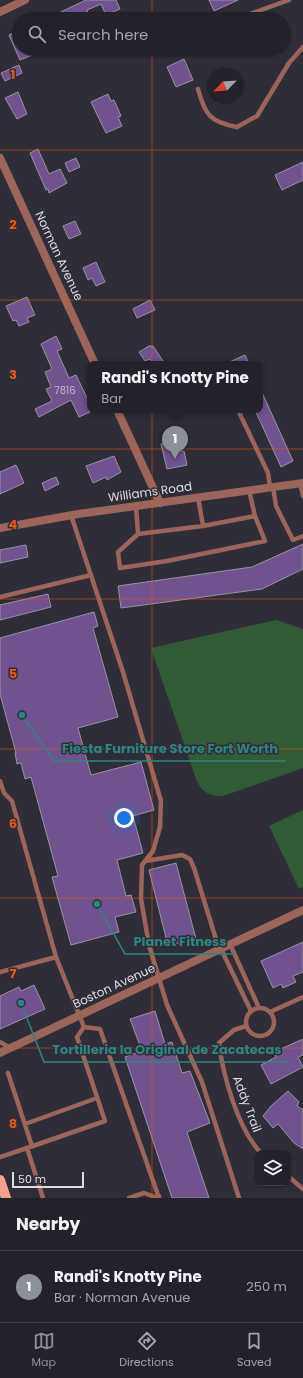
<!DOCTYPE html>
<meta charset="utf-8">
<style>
:root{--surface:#23222a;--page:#2f2f36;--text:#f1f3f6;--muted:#a3a4a8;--line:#403f47;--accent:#8c9099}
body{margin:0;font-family:Poppins,sans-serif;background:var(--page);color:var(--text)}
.controls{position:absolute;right:12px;bottom:12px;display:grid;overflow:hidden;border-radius:8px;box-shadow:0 1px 3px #0004}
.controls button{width:36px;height:36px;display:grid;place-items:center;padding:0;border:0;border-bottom:1px solid var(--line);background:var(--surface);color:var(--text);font:20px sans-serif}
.compass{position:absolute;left:207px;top:68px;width:36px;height:36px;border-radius:50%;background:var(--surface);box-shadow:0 1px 3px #0004;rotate:245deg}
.scale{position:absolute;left:12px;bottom:10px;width:72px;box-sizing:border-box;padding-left:4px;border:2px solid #dcdce2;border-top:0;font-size:11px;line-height:14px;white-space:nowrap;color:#dcdce2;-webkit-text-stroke:3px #2f2e38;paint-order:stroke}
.you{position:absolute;left:124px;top:818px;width:14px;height:14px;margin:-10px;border:3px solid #fff;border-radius:50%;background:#1a73e8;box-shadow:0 0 0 6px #1a73e833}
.badge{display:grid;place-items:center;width:26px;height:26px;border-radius:50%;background:var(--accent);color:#fff;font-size:13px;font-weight:700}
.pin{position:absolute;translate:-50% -33px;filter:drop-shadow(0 1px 2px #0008)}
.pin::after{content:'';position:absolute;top:21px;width:14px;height:12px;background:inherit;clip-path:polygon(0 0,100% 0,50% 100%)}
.popup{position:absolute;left:87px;top:361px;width:176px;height:52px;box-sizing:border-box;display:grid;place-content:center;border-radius:8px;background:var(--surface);filter:drop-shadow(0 1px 3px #0005);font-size:13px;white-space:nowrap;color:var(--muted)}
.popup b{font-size:15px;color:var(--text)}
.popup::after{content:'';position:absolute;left:50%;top:100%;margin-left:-8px;border:8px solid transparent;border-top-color:var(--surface)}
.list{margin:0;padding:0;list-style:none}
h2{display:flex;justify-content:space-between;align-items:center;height:52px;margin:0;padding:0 16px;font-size:17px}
h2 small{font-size:13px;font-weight:400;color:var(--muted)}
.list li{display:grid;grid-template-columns:26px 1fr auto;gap:12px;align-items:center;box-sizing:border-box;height:72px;padding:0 16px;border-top:1px solid var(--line)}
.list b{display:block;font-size:15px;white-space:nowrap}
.list p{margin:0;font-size:13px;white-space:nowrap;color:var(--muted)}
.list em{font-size:13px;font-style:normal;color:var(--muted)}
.icon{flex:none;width:22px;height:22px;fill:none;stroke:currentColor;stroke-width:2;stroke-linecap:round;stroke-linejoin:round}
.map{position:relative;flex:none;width:303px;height:1198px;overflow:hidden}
.search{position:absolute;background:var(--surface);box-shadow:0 1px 3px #0004;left:12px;right:12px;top:12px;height:44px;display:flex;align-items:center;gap:10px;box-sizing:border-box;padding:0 14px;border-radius:22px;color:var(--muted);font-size:15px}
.sheet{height:124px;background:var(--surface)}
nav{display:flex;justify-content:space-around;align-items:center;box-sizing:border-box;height:56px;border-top:1px solid var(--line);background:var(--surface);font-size:11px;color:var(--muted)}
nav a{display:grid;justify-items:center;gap:2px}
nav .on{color:var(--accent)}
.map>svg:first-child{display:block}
.green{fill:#315a37}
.building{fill:#70538e;stroke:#98939e}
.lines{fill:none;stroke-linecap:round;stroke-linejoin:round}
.service{stroke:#9a655b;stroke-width:4.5}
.minor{stroke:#9a655b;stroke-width:8}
.tertiary{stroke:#9a655b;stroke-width:8}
.primary{stroke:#f6a08e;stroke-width:10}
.grid{fill:none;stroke:#e8590c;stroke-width:1;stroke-opacity:0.55}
.labels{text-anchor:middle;stroke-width:3;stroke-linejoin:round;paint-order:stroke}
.number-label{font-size:10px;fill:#c1bacd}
.street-label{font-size:12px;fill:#dcdce2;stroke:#2f2e38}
.grid-label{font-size:13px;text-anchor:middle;font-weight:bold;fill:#e8590c;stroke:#2f2e38;stroke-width:3;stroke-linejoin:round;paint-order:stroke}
.leader{fill:none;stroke:#2e857f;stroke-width:1.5}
.callout-dot{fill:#2e857f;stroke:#2f2e38;stroke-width:1.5}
.callout-label{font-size:13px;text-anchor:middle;font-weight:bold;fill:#2e857f;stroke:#2f2e38;stroke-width:3;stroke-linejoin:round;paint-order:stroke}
</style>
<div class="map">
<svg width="303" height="1198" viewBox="0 0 303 1198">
<rect width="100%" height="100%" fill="#2f2e38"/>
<path class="green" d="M276 620 303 629V768L223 796C209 797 201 791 196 779L151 648Z
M303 810V887L299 889 269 826Z"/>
<path class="building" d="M86 0H116L120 9 106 15 101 4 87 10 88 14 78 19H46Z
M209 0H238L214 11Z
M19 30V49H30L32 55 20 60 9 35Z
M184 59 193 80 176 87 167 67Z
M19 65 22 73 5 81 1 73Z
M18 92 27 114 17 119 5 98Z
M108 94 111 101 114 100 121 116 118 117 122 126 106 133 91 102Z
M38 149 49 174 60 169 67 183 49 193 48 189 46 190 30 153Z
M76 158 80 167 69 172 65 163Z
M303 162V180L282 190 275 175Z
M75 221 81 234 69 239 63 226Z
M96 262 105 282 96 286 92 278 88 280 83 268Z
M27 297 35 315 27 318 29 322 19 326 16 320 13 321 6 306Z
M150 300 155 310 137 318 133 309Z
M56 336 62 349 57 351 69 378 76 375 90 404V412L79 417 71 400 39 417 35 409 52 401 46 389 51 387 45 372 52 369 41 344Z
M149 346H153L165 364H153L150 359 145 361 139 352Z
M245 355 249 364H225Z
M260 388 293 461 281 467 255 410H260Z
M176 438 178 452 184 451 187 465 167 469 161 444Z
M114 456 121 472 107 480 106 477 93 483 86 466Z
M16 465 24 483 0 494V472Z
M56 477 59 484 45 491 42 483Z
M303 544V569L262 589 121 608 118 586 252 567Z
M26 545 28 557 0 563V550Z
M48 594 51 607 0 620V605Z
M94 612 98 626 93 628 118 717 78 728 91 775 141 762 154 810 133 816 143 853 117 860 126 896 131 895 136 912 115 917 119 932 71 945 52 877 58 876 31 777 25 779 21 763 17 764 15 753H16L0 694V638Z
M176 863 196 939 168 946 149 870Z
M303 942V972L293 976 296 982 283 988 281 984 273 988 261 961Z
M34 985 45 1009 0 1029V996L19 987 21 991Z
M155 1011 165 1044 172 1042 182 1073 190 1071 210 1123 187 1132 209 1198H172L125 1057 142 1051 130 1019Z
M303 1039V1055L298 1057 303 1067 271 1084 261 1065 276 1057 274 1052Z
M288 1091 299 1102 297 1106 303 1110V1149L294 1143 278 1124 273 1128 263 1116 271 1106Z"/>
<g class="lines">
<path class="service" d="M236 19 289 0
M198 89C205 115 210 122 237 127L257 116 289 63 303 47
M238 410 268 473 270 487
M300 483 303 496
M273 487 276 506 293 540 303 536
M136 506 138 534 118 552 120 568 167 561 265 541 255 516 249 490
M71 515 123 672 161 801 160 827 153 851 142 865 141 899 149 945 167 1005 202 1082 239 1198
M203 526 255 516
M138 534 203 526 198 497
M0 597 91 575
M0 781 4 793 12 801 56 957 0 972
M145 861 182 855 190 859 194 868 219 949
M230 944 259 1008
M221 949 251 1011
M56 957 84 1027 100 1029 159 1198
M246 1022a14 14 0 1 1 28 0a14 14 0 1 1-28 0Z
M270 1012 303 997
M246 1026 234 1030 219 1043C223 1076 238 1129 261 1153
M0 1042 10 1048
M8 1073 32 1146
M25 1124 97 1098
M27 1148 105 1121 77 1037 84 1027
M0 1157 27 1148 43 1198
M288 1176 303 1189
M129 1198 144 1193 155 1197 159 1196"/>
<path class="minor" d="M0 12 25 0
M0 158 95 364
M117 410 160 503
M0 1053 303 910"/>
<path class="tertiary" d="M0 528 78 514 303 483"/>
<path class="primary" d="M0 1180 6 1198"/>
</g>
<path class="grid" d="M152 0V19M152 49V1198M0 150H303M0 300H303M0 449H303M0 599H303M0 749H303M0 898H303M0 1048H303"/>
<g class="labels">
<g class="number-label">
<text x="65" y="394">7816</text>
</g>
<g class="street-label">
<text transform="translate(59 256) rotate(65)" y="4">Norman Avenue</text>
<text transform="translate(150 492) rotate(-8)" y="4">Williams Road</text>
<text transform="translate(114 986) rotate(-25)" y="4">Boston Avenue</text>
<text transform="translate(247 1104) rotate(69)" y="4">Addy Trail</text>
</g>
</g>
<g class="grid-label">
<text x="13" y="79">1</text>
<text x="13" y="229">2</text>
<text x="13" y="379">3</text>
<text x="13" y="529">4</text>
<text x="13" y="678">5</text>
<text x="13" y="828">6</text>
<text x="13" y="978">7</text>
<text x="13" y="1128">8</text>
</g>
<path class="leader" d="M22 715L54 761H286M97 904L125 954H235M21 1003L44 1062H290"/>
<g class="callout-dot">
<circle cx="22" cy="715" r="4"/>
<circle cx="97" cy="904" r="4"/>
<circle cx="21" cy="1003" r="4"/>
</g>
<g class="callout-label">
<text x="170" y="753">Fiesta Furniture Store Fort Worth</text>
<text x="180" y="946">Planet Fitness</text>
<text x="167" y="1054">Tortilleria la Original de Zacatecas</text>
</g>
</svg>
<div class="controls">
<button><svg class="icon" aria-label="layers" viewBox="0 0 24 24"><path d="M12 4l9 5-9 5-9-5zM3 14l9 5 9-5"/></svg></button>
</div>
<svg class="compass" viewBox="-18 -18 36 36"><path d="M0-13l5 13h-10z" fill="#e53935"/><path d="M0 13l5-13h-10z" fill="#a3a4a8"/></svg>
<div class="scale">50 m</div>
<div class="you"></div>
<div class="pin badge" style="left:175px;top:459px">1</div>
<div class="popup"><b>Randi's Knotty Pine</b>Bar</div>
<div class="search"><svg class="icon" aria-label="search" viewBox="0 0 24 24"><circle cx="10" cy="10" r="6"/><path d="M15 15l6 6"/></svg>Search here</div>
</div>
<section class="sheet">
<h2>Nearby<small></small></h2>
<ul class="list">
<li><span class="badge">1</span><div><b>Randi's Knotty Pine</b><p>Bar · Norman Avenue</p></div><em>250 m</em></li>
</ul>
</section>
<nav>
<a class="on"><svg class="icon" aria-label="map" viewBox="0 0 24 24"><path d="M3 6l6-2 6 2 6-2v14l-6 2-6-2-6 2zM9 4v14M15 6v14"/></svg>Map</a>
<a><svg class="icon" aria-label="directions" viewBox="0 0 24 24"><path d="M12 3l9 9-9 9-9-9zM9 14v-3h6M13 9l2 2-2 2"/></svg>Directions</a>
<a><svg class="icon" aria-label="saved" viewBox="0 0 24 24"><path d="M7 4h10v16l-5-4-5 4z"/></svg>Saved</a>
</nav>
